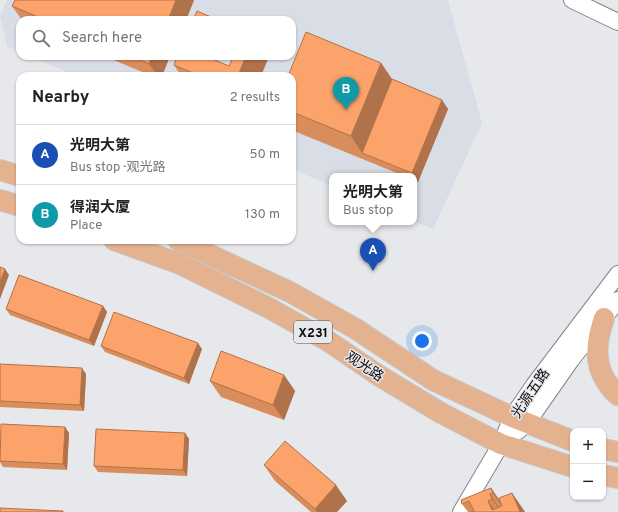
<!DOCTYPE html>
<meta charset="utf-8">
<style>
:root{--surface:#fff;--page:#f6f6f6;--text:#222;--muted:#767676;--line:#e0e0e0;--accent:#1b6a0b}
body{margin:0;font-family:Overpass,"Noto Sans SC",sans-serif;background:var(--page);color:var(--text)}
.controls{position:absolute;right:12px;bottom:12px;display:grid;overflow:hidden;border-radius:8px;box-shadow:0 1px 3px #0004}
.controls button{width:36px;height:36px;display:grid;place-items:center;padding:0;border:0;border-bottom:1px solid var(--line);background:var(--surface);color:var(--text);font:20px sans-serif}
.you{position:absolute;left:422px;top:341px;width:14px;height:14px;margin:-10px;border:3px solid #fff;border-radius:50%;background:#1a73e8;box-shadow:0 0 0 6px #1a73e833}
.badge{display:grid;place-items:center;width:26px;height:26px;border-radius:50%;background:var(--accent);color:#fff;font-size:13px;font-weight:700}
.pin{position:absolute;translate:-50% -33px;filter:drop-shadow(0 1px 2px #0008)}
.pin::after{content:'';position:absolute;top:21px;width:14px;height:12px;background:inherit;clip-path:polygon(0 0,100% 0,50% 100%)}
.popup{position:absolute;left:329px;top:173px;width:88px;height:52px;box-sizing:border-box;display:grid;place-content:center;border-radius:8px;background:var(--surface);filter:drop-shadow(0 1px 3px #0005);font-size:13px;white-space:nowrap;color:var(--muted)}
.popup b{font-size:15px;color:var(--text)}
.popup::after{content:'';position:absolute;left:50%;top:100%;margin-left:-8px;border:8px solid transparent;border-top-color:var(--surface)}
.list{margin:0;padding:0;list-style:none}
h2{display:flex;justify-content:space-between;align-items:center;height:52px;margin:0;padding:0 16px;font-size:17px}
h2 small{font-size:13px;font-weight:400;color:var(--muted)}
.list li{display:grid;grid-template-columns:26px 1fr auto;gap:12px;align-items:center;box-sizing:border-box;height:60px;padding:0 16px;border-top:1px solid var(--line)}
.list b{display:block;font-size:15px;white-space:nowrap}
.list p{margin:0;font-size:13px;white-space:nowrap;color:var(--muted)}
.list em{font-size:13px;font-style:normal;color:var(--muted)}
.icon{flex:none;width:22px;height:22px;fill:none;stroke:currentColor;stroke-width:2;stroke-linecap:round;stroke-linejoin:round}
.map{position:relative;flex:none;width:618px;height:512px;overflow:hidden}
.search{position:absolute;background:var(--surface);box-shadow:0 1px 3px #0004;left:16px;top:16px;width:280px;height:44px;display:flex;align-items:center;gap:10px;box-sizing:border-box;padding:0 14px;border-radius:12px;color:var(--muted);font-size:15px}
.panel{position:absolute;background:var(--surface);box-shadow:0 1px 3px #0004;left:16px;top:72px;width:280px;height:172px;border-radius:12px}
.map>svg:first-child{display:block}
.built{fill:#d8dde6}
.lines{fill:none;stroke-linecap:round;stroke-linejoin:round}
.minor-casing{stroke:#838587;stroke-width:18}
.major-casing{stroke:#c5c5c5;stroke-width:22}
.minor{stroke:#fff;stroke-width:16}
.major{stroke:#e5b28f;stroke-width:20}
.wall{fill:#d98c5c}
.shaded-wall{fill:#b0724b}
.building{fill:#fca36b;stroke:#b0724b}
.labels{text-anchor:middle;stroke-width:3;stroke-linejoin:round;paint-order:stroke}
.shield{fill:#e7e8eb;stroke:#4f4f51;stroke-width:1}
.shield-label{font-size:13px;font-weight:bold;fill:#0e0e0f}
.street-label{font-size:14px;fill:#0e0e0f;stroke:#e7e8eb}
</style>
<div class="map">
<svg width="618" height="512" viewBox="0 0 618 512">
<rect width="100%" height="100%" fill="#e7e8eb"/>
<path class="built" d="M7 0H448L482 123 433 229 414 221V176H332V186L292 169V76H76L30 56H292V20H20V52L7 46 0 16Z"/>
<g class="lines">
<defs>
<path id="minor" d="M572 0 618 22
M518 431 527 423 571 360 618 300
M461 512 501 444 512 417 534 385 618 274"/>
<path id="major" d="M0 170 20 176
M0 200 20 206
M114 240 180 264 269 308 328 341 378 375 441 413 501 444 573 467
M178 240 290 292 356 329 433 380 512 417 573 441
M604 318C597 339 593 361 606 381 610 387 612 391 618 395
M603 449 618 452
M603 475 618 478"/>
</defs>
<use href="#minor" class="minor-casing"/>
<use href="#major" class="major-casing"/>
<use href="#minor" class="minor"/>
<use href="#major" class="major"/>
</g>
<path class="wall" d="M176 0H194L186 20H22L12 6Z
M104 56H170L162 76H152Z
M177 56H214L212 59 229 66 232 61 220 56H269L261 76H181L174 65Z
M381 63 392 79 442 100 448 109 418 182 414 180V176H404L294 131 292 129V76Z
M103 306 107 312 94 346 10 315 6 309Z
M101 346 202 349 189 384 105 352Z
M0 364 86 374 84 411 0 407Z
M284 375 295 391 284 420 221 397 210 381Z
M65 427 69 433 67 470 3 467 0 462V441Z
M185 433 189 439 187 476 98 472 94 466Z
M264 465 347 501 337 512H311L275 481Z
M491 488 501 502 512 493 525 512H468L462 504Z"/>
<path class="shaded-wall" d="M176 0H194L186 20H168Z
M152 56H170L162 76H158L149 64Z
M196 56H214L207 71Z
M246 56H269L261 76H238Z
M381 63 398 88 362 153 351 136Z
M442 100 448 109 418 182 412 173Z
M5 269 9 275 0 299V282Z
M103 306 107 312 94 346 89 340Z
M198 343 202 349 189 384 184 378Z
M82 368 86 374 84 411 80 405Z
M284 375 295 391 284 420 273 405Z
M65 427 69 433 67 470 63 464Z
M185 433 189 439 187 476 183 470Z
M336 485 347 501 337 512H317L315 509Z
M491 488 507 512H506L493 493Z
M512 493 525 512H520Z
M490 494 502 512H501L492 499Z
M488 501 496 512 492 510Z"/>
<path class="building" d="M15 0H176L168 20H45L12 6Z
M197 11 218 20H193Z
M306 32 381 63 351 136 292 112V76H288Z
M131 56H152L149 64Z
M177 56H205L229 66 234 56H246L238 76H200L174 65Z
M392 79 442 100 412 173 362 153Z
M0 267 5 269 0 282Z
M19 275 103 306 89 340 6 309Z
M114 312 198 343 184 378 101 346Z
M221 351 284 375 273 405 210 381Z
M0 364 82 368 80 405 0 401Z
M1 424 65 427 63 464 0 461Z
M96 429 185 433 183 470 94 466Z
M285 441 336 485 315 509 264 465Z
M491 488 493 493 490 494 492 499 488 501 492 510 502 506 499 498 512 493 520 512H471L474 511 469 501 462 504 461 500Z
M0 508 63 511V512H0Z"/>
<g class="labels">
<rect class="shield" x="294" y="321" width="38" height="22" rx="3"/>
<g class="shield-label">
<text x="313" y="337">X231</text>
</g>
<g class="street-label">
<text transform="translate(365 366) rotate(34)" y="5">观光路</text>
<text transform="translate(530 393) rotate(-56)" y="5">光源五路</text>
</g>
</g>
</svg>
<div class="controls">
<button>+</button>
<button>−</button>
</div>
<div class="you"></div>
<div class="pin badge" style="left:373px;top:271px;background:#1a4fb4">A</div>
<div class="popup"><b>光明大第</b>Bus stop</div>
<div class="pin badge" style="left:346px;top:110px;background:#0f9aa8">B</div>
<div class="search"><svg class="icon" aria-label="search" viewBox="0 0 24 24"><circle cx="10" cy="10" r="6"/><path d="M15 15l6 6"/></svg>Search here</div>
<section class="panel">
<h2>Nearby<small>2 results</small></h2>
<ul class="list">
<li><span class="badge" style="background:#1a4fb4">A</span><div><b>光明大第</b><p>Bus stop · 观光路</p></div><em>50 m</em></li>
<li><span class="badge" style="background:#0f9aa8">B</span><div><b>得润大厦</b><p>Place</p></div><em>130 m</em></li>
</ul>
</section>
</div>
